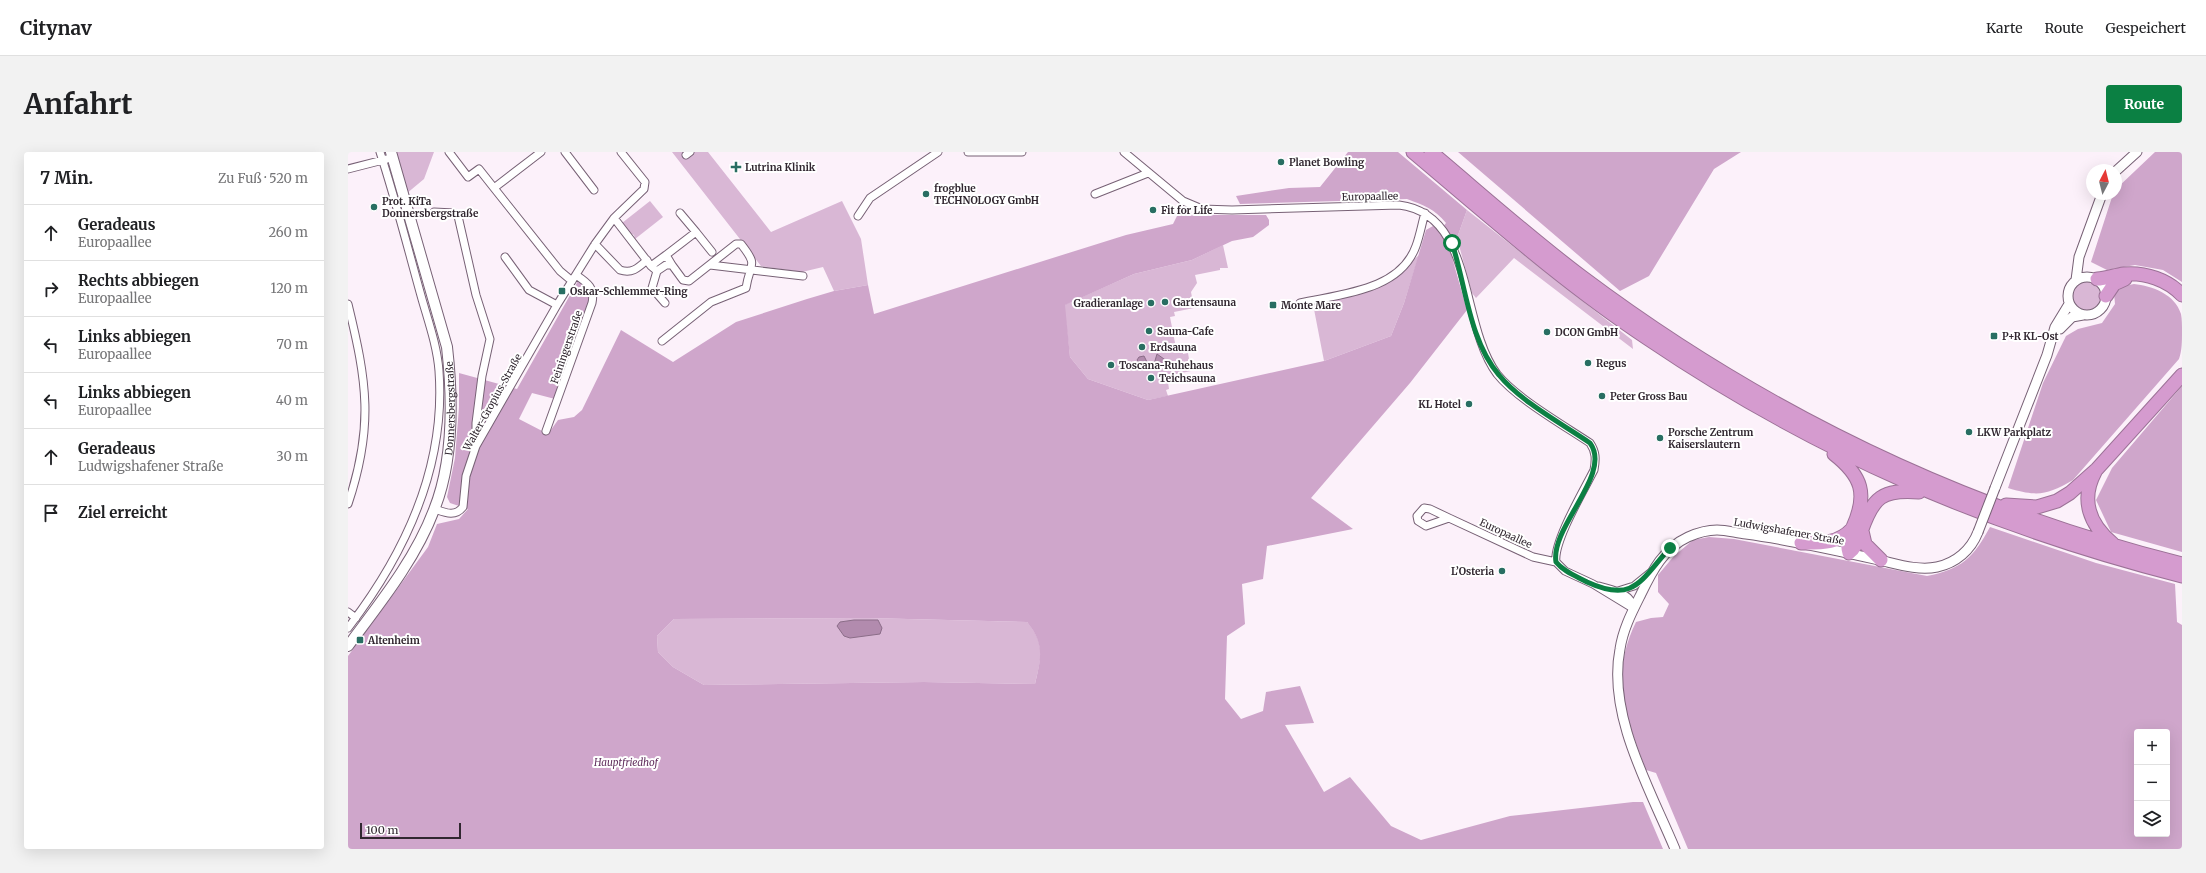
<!DOCTYPE html>
<html lang="de">
<meta charset="utf-8">
<style>
:root{--surface:#fff;--page:#f2f2f2;--text:#202124;--muted:#757577;--line:#e0e0e0;--accent:#0b8043}
body{margin:0;font-family:Merriweather,serif;background:var(--page);color:var(--text)}
.controls{position:absolute;right:12px;bottom:12px;display:grid;overflow:hidden;border-radius:4px;box-shadow:0 4px 16px #0002}
.controls button{width:36px;height:36px;display:grid;place-items:center;padding:0;border:0;border-bottom:1px solid var(--line);background:var(--surface);color:var(--text);font:20px sans-serif}
.compass{position:absolute;left:1738px;top:12px;width:36px;height:36px;border-radius:50%;background:var(--surface);box-shadow:0 4px 16px #0002;rotate:7deg}
.scale{position:absolute;left:12px;bottom:10px;width:101px;box-sizing:border-box;padding-left:4px;border:2px solid #312730;border-top:0;font-size:11px;line-height:14px;white-space:nowrap;color:#312730;-webkit-text-stroke:3px #fff;paint-order:stroke}
.stop{position:absolute;width:12px;height:12px;margin:-9px;border:3px solid #0b8043;border-radius:50%;background:#fff}
.stop.end{background:#0b8043;border-color:#fff;box-shadow:0 1px 4px #0008}
.list{margin:0;padding:0;list-style:none}
h2{display:flex;justify-content:space-between;align-items:center;height:52px;margin:0;padding:0 16px;font-size:17px}
h2 small{font-size:13px;font-weight:400;color:var(--muted)}
.list li{display:grid;grid-template-columns:26px 1fr auto;gap:12px;align-items:center;box-sizing:border-box;height:56px;padding:0 16px;border-top:1px solid var(--line)}
.list b{display:block;font-size:15px;white-space:nowrap}
.list p{margin:0;font-size:13px;white-space:nowrap;color:var(--muted)}
.list em{font-size:13px;font-style:normal;color:var(--muted)}
.icon{flex:none;width:22px;height:22px;fill:none;stroke:currentColor;stroke-width:2;stroke-linecap:round;stroke-linejoin:round}
.map{position:relative;flex:none;width:1834px;height:697px;overflow:hidden;border-radius:4px}
header{display:flex;align-items:center;gap:24px;box-sizing:border-box;height:56px;padding:0 20px;background:var(--surface);border-bottom:1px solid var(--line)}
header strong{font-size:19px}
nav{display:flex;gap:22px;margin-inline-start:auto;font-size:14px}
.intro{display:flex;align-items:center;justify-content:space-between;box-sizing:border-box;height:96px;padding:0 24px}
h1{margin:0;font-size:28px}
.button{padding:10px 18px;border-radius:4px;background:var(--accent);color:#fff;font-size:14px;font-weight:700}
main{display:flex;gap:24px;padding:0 24px}
aside{flex:1;background:var(--surface);border-radius:4px;box-shadow:0 4px 16px #0002}
.map>svg:first-child{display:block}
.green{fill:#d9b7d5}
.forest{fill:#cfa6cb;fill-rule:evenodd}
.water{fill:#b28bae;stroke:#8b6d88}
.lines{fill:none;stroke-linecap:round;stroke-linejoin:round}
.minor-casing{stroke:#776175;stroke-width:9}
.tertiary-casing{stroke:#776175;stroke-width:11}
.secondary-casing{stroke:#776175;stroke-width:12}
.motorway-casing{stroke:#9c7297;stroke-width:15}
.minor{stroke:#fff;stroke-width:7}
.tertiary{stroke:#fff;stroke-width:9}
.secondary{stroke:#fff;stroke-width:10}
.motorway{stroke:#d59bcf;stroke-width:13}
.tertiary-bridge-casing{stroke:#776175;stroke-width:11;stroke-linecap:butt}
.tertiary-bridge{stroke:#fff;stroke-width:9}
.route{stroke:#0b8043;stroke-width:5}
.poi-dot{fill:#286e62;stroke:#fff;stroke-width:1.5}
.labels{text-anchor:middle;stroke-width:4;stroke-linejoin:round;paint-order:stroke}
.poi-label{font-size:10px;font-weight:bold;fill:#312730;stroke:#fff;text-anchor:start}
.street-label{font-size:10px;fill:#312730;stroke:#fff}
.park-label{font-size:10px;font-style:italic;fill:#63315f;stroke:#fff}
</style>
<header>
<strong>Citynav</strong>
<nav><a>Karte</a><a>Route</a><a>Gespeichert</a></nav>
</header>
<div class="intro"><h1>Anfahrt</h1><a class="button">Route</a></div>
<main>
<aside>
<h2>7 Min.<small>Zu Fuß · 520 m</small></h2>
<ul class="list">
<li><svg class="icon" aria-label="ahead" viewBox="0 0 24 24"><path d="M12 20V5M6 11l6-6 6 6"/></svg><div><b>Geradeaus</b><p>Europaallee</p></div><em>260 m</em></li>
<li><svg class="icon" aria-label="right" viewBox="0 0 24 24"><path d="M7 20v-9h11M14 6l5 5-5 5"/></svg><div><b>Rechts abbiegen</b><p>Europaallee</p></div><em>120 m</em></li>
<li><svg class="icon" aria-label="left" viewBox="0 0 24 24"><path d="M17 20v-9H6M10 6l-5 5 5 5"/></svg><div><b>Links abbiegen</b><p>Europaallee</p></div><em>70 m</em></li>
<li><svg class="icon" aria-label="left" viewBox="0 0 24 24"><path d="M17 20v-9H6M10 6l-5 5 5 5"/></svg><div><b>Links abbiegen</b><p>Europaallee</p></div><em>40 m</em></li>
<li><svg class="icon" aria-label="ahead" viewBox="0 0 24 24"><path d="M12 20V5M6 11l6-6 6 6"/></svg><div><b>Geradeaus</b><p>Ludwigshafener Straße</p></div><em>30 m</em></li>
<li><svg class="icon" aria-label="arrive" viewBox="0 0 24 24"><path d="M6 21V4h12l-3 4 3 4H6"/></svg><div><b>Ziel erreicht</b></div></li>
</ul>
</aside>
<div class="map">
<svg width="1834" height="697" viewBox="0 0 1834 697">
<rect width="100%" height="100%" fill="#fcf1fa"/>
<path class="green" d="M37 0H86L76 27 52 47Z
M324 0H360L423 80 494 49 513 87 520 133 486 139 475 115 454 120 413 114Z
M302 49 315 65 287 87 286 83 282 81 274 71Z
M1119 58 1284 188 1285 197 1166 106 1128 146 1124 141 1109 86Z
M875 93 880 116H872V118L847 123 849 131 843 140 846 156 826 160 827 164 822 165 828 196 834 195 835 202 840 201 843 219 819 224 821 237 818 238 820 244 800 248 740 227 722 205 716 153 786 122 844 108Z
M1071 103 1056 151 1043 184 976 209 965 152 1017 140 1041 130Z
M1723 144a16 16 0 1 1 32 0a16 16 0 1 1-32 0Z
M520 466 679 470C698 492 693 506 687 532L576 530 356 533 325 515 310 500 309 484 326 467Z"/>
<path class="forest" d="M1000 0H1050L1119 58 1109 86 1101 95 1119 158 1062 231 963 346 1005 377 919 394 915 427 894 432 897 472 879 484 877 547 893 567 915 559 918 540 952 534 966 571 937 573 976 640 1002 625 1043 674 1073 688 1162 664 1285 650H1295L1315 697H0V504L80 395 89 372 111 367 120 357 102 351 99 345 107 306 111 255V221L169 237 230 129 241 135 242 148 207 247 184 241 171 267 200 282 210 268 226 265 234 258 273 178 325 210 388 170 459 147 486 139 520 133 526 162 778 83 825 72 833 56 851 63H918L921 68V73L905 85 884 89 844 108 786 122 717 153 722 205 740 227 800 248 976 209 1043 184 1056 151 1078 78 1085 74 1092 78 1098 71C1087 57 1075 53 1059 47L892 52 888 44 941 36 972 35ZM520 466 679 470C697 492 693 506 687 532L576 530 356 533 325 515 310 500 309 484 326 467Z
M1110 0H1393L1366 17 1301 124 1272 139Z
M1807 0H1834V130L1815 118 1787 113 1759 118 1743 110 1765 42H1768V37Z
M1786 132C1804 134 1827 142 1833 162 1834 167 1834 174 1834 180 1834 190 1834 198 1831 207L1725 328C1699 343 1690 345 1660 336L1695 231 1718 184 1730 177 1754 171 1767 152 1766 141 1776 134Z
M1834 234V400L1763 380 1748 348 1764 316Z
M1642 375 1748 411 1827 432 1829 470 1834 473V697H1340L1308 621 1298 618C1278 565 1261 525 1288 470L1303 466 1315 465 1321 452 1310 440V423L1326 404 1345 388 1361 385 1386 387 1579 424C1614 417 1625 406 1642 375ZM1789 580H1819V682H1789Z"/>
<path class="water" d="M809 202 823 212C815 217 795 218 789 208L791 205 796 204 800 212H806Z
M506 468H530L534 476 532 482 502 486 496 484 489 474 492 470Z"/>
<g class="lines">
<defs>
<path id="minor" d="M101 0 120 25 131 17 146 36
M193 0 146 36 212 119 224 129
M217 0 246 38
M620 0H674
M776 0 835 49 854 57 884 58 1051 53C1127 62 1111 171 1149 222 1168 246 1215 273 1242 291 1248 300 1248 307 1246 318 1236 338 1205 390 1208 410L1217 419 1245 432 1286 457
M338 3 342 0
M0 17 39 7
M747 42 800 21
M86 60 106 61 110 64 128 143 142 187 134 224 128 271V294
M332 61 348 80
M510 64 522 46 590 0
M266 66 303 114 309 119 318 113H324L318 103 303 114
M247 92 272 118C284 122 290 116 299 108
M318 103 348 80 364 100
M157 105 181 138 209 153
M362 113 455 124
M309 119 304 136 317 151
M952 151C992 142 1052 139 1068 94 1072 83 1074 71 1077 61
M0 152C19 230 26 274 0 352
M314 189 363 150 398 136C402 110 411 115 393 92H388L341 129 335 128 324 113
M198 279 244 151C247 136 240 131 228 123
M87 357C98 361 107 365 115 355L118 324 128 294 209 153 247 92 266 66 296 37 297 30 273 0
M1101 366 1082 357 1076 356 1069 364 1070 369 1078 374 1101 366 1185 405 1208 410
M1251 434C1264 438 1283 440 1286 457
M1270 439 1286 434 1302 421
M0 460 8 466
M0 476C57 402 98 315 91 219 89 192 79 166 72 140 59 93 47 46 32 0"/>
<path id="tertiary" d="M1768 19 1789 0
M1720 144a19 19 0 1 1 38 0a19 19 0 1 1-38 0Z
M1728 128 1731 105 1754 42
M1712 177 1724 165 1735 163
M1647 336 1699 203 1707 175 1721 152
M1327 697C1302 637 1259 563 1272 497 1275 477 1284 460 1293 442 1304 419 1316 396 1340 385 1349 381 1359 378 1369 378 1379 378 1388 381 1398 382 1443 388 1487 398 1531 408 1549 412 1570 419 1589 415 1608 411 1623 398 1630 380"/>
<g id="secondary">
<path id="s1" d="M0 494C32 451 67 408 86 358 106 308 105 248 99 195L43 0"/>
</g>
<path id="motorway" d="M1065 0C1141 64 1216 131 1299 186 1466 299 1639 374 1834 424
M1083 0C1133 42 1182 86 1234 125 1414 260 1615 357 1834 412
M1749 127C1758 127 1767 123 1776 122 1797 120 1820 128 1834 143
M1758 144 1766 132 1777 127
M1486 302C1514 324 1520 342 1505 375 1501 383 1498 392 1501 401
M1747 320C1732 348 1742 373 1765 392
M1658 353 1689 355 1709 349 1722 341 1749 317 1834 223
M1514 379 1517 392 1533 408
M1453 391C1473 391 1490 392 1504 377
M1501 401C1508 396 1510 388 1513 380 1525 345 1534 337 1571 340"/>
</defs>
<use href="#minor" class="minor-casing"/>
<use href="#tertiary" class="tertiary-casing"/>
<use href="#secondary" class="secondary-casing"/>
<use href="#motorway" class="motorway-casing"/>
<use href="#minor" class="minor"/>
<use href="#tertiary" class="tertiary"/>
<use href="#secondary" class="secondary"/>
<use href="#motorway" class="motorway"/>
<defs>
<path id="tertiary-bridge" d="M1630 380 1647 336"/>
</defs>
<use href="#tertiary-bridge" class="tertiary-bridge-casing"/>
<use href="#tertiary-bridge" class="tertiary-bridge"/>
</g>
<g class="lines">
<path class="route" d="M1104 91C1118 134 1121 188 1151 223 1172 249 1214 272 1242 291 1265 322 1202 375 1208 410 1216 420 1228 424 1239 430 1287 452 1293 427 1322 396"/>
</g>
<g class="poi-dot">
<circle cx="933" cy="10" r="4"/>
<path d="M386 9h4v4h4v4h-4v4h-4v-4h-4v-4h4z"/>
<circle cx="578" cy="42" r="4"/>
<circle cx="26" cy="55" r="4"/>
<circle cx="805" cy="58" r="4"/>
<rect x="210" y="135" width="8" height="8" rx="2"/>
<circle cx="817" cy="150" r="4"/>
<circle cx="803" cy="151" r="4"/>
<rect x="921" y="149" width="8" height="8" rx="2"/>
<circle cx="801" cy="179" r="4"/>
<circle cx="1199" cy="180" r="4"/>
<rect x="1642" y="180" width="8" height="8" rx="2"/>
<circle cx="794" cy="195" r="4"/>
<circle cx="1240" cy="211" r="4"/>
<circle cx="763" cy="213" r="4"/>
<circle cx="803" cy="226" r="4"/>
<circle cx="1254" cy="244" r="4"/>
<circle cx="1121" cy="252" r="4"/>
<circle cx="1621" cy="280" r="4"/>
<circle cx="1312" cy="286" r="4"/>
<circle cx="1154" cy="419" r="4"/>
<rect x="8" y="484" width="8" height="8" rx="2"/>
</g>
<g class="labels">
<g class="poi-label">
<text x="941" y="14">Planet Bowling</text>
<text x="397" y="19">Lutrina Klinik</text>
<text x="586" y="40">frogblue<tspan x="586" dy="12">TECHNOLOGY GmbH</tspan></text>
<text x="34" y="53">Prot. KiTa<tspan x="34" dy="12">Donnersbergstraße</tspan></text>
<text x="813" y="62">Fit for Life</text>
<text x="222" y="143">Oskar-Schlemmer-Ring</text>
<text x="825" y="154">Gartensauna</text>
<text x="795" y="155" text-anchor="end">Gradieranlage</text>
<text x="933" y="157">Monte Mare</text>
<text x="809" y="183">Sauna-Cafe</text>
<text x="1207" y="184">DCON GmbH</text>
<text x="1654" y="188">P+R KL-Ost</text>
<text x="802" y="199">Erdsauna</text>
<text x="1248" y="215">Regus</text>
<text x="771" y="217">Toscana-Ruhehaus</text>
<text x="811" y="230">Teichsauna</text>
<text x="1262" y="248">Peter Gross Bau</text>
<text x="1113" y="256" text-anchor="end">KL Hotel</text>
<text x="1320" y="284">Porsche Zentrum<tspan x="1320" dy="12">Kaiserslautern</tspan></text>
<text x="1629" y="284">LKW Parkplatz</text>
<text x="1146" y="423" text-anchor="end">L’Osteria</text>
<text x="20" y="492">Altenheim</text>
</g>
<g class="street-label">
<text transform="translate(1022 44) rotate(-1)" y="4">Europaallee</text>
<text transform="translate(218 195) rotate(-71)" y="4">Feiningerstraße</text>
<text transform="translate(144 250) rotate(-61)" y="4">Walter-Gropius-Straße</text>
<text dy="4" stroke="none"><textPath href="#s1" startOffset="265">Donnersbergstraße</textPath></text>
<text transform="translate(1441 379) rotate(10)" y="4">Ludwigshafener Straße</text>
<text transform="translate(1158 381) rotate(25)" y="4">Europaallee</text>
</g>
<g class="park-label">
<text x="278" y="614">Hauptfriedhof</text>
</g>
</g>
</svg>
<div class="controls">
<button>+</button>
<button>−</button>
<button><svg class="icon" aria-label="layers" viewBox="0 0 24 24"><path d="M12 4l9 5-9 5-9-5zM3 14l9 5 9-5"/></svg></button>
</div>
<svg class="compass" viewBox="-18 -18 36 36"><path d="M0-13l5 13h-10z" fill="#e53935"/><path d="M0 13l5-13h-10z" fill="#757577"/></svg>
<div class="scale">100 m</div>
<div class="stop" style="left:1104px;top:91px"></div>
<div class="stop end" style="left:1322px;top:396px"></div>
</div>
</main>
